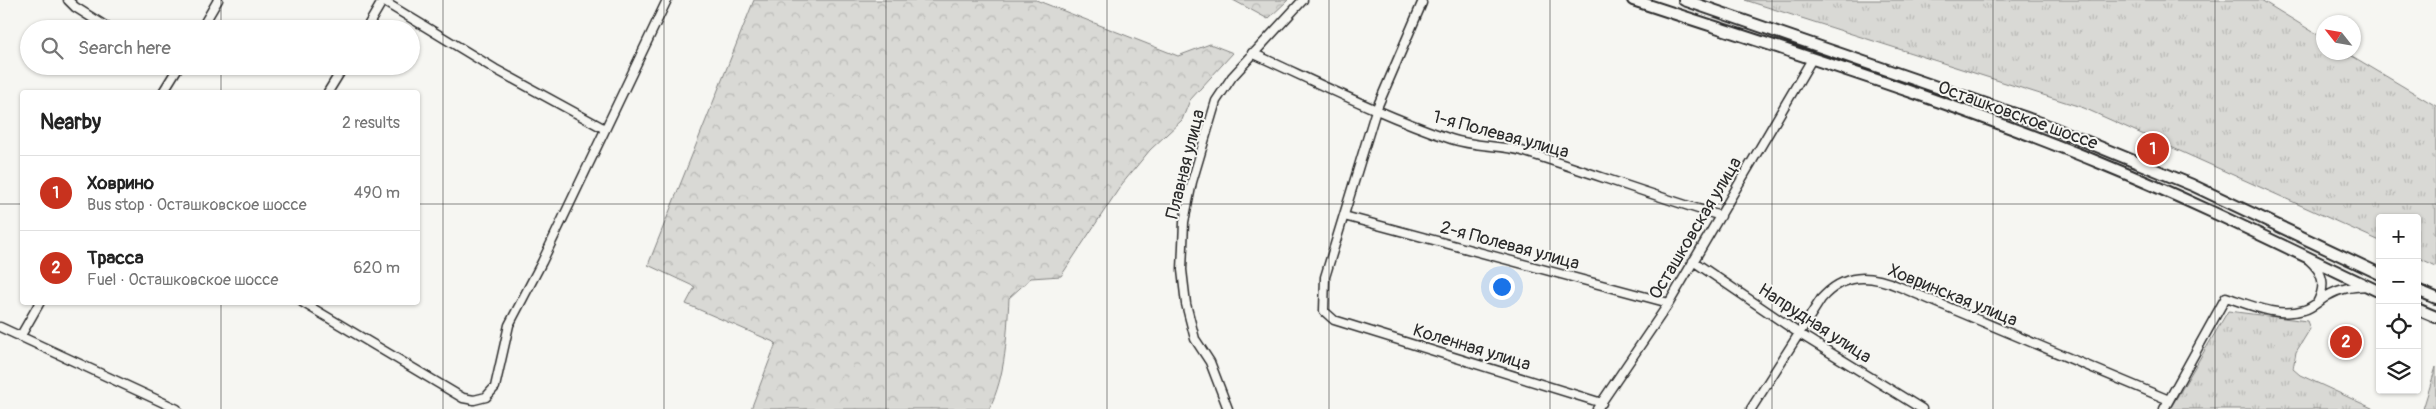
<!DOCTYPE html>
<meta charset="utf-8">
<style>
:root{--surface:#fff;--page:#f6f6f6;--text:#222;--muted:#767676;--line:#e0e0e0;--accent:#c8321e}
body{margin:0;font-family:Pangolin,sans-serif;background:var(--page);color:var(--text)}
.controls{position:absolute;right:15px;bottom:15px;display:grid;overflow:hidden;border-radius:5px;box-shadow:0 1px 4px #0004}
.controls button{width:45px;height:45px;display:grid;place-items:center;padding:0;border:0;border-bottom:1px solid var(--line);background:var(--surface);color:var(--text);font:25px sans-serif}
.compass{position:absolute;left:2316px;top:15px;width:45px;height:45px;border-radius:50%;background:var(--surface);box-shadow:0 1px 4px #0004;rotate:301deg}
.you{position:absolute;left:1501px;top:286px;width:18px;height:18px;margin:-12px;border:4px solid #fff;border-radius:50%;background:#1a73e8;box-shadow:0 0 0 8px #1a73e833}
.badge{display:grid;place-items:center;width:32px;height:32px;border-radius:50%;background:var(--accent);color:#fff;font-size:16px;font-weight:700}
.pin{position:absolute;translate:-50% -50%;border:2px solid #fff;box-shadow:0 1px 5px #0006}
.list{margin:0;padding:0;list-style:none}
h2{display:flex;justify-content:space-between;align-items:center;height:65px;margin:0;padding:0 20px;font-size:21px}
h2 small{font-size:16px;font-weight:400;color:var(--muted)}
.list li{display:grid;grid-template-columns:32px 1fr auto;gap:15px;align-items:center;box-sizing:border-box;height:75px;padding:0 20px;border-top:1px solid var(--line)}
.list b{display:block;font-size:19px;white-space:nowrap}
.list p{margin:0;font-size:16px;white-space:nowrap;color:var(--muted)}
.list em{font-size:16px;font-style:normal;color:var(--muted)}
.icon{flex:none;width:28px;height:28px;fill:none;stroke:currentColor;stroke-width:2;stroke-linecap:round;stroke-linejoin:round}
.map{position:relative;flex:none;width:2436px;height:409px;overflow:hidden}
.search{position:absolute;background:var(--surface);box-shadow:0 1px 4px #0004;left:20px;top:20px;width:400px;height:55px;display:flex;align-items:center;gap:12px;box-sizing:border-box;padding:0 18px;border-radius:28px;color:var(--muted);font-size:19px}
.panel{position:absolute;background:var(--surface);box-shadow:0 1px 4px #0004;left:20px;top:90px;width:400px;height:215px;border-radius:5px}
.map>svg:first-child{display:block}
.grass{fill:url(#grass-tufts);stroke:#828280}
.forest{fill:url(#forest-crowns);stroke:#828280}
.lines{fill:none;stroke-linecap:round;stroke-linejoin:round}
.minor-casing{stroke:#2b2b2b;stroke-width:11}
.secondary-casing{stroke:#2b2b2b;stroke-width:14}
.minor{stroke:#f6f6f2;stroke-width:8}
.secondary{stroke:#f6f6f2;stroke-width:10}
.grid{fill:none;stroke:#2b2b2b;stroke-width:1;stroke-opacity:0.55}
.labels{text-anchor:middle;stroke-width:4;stroke-linejoin:round;paint-order:stroke}
.street-label{font-size:18px;fill:#2b2b2b;stroke:#f6f6f2}
</style>
<div class="map">
<svg width="2436" height="409" viewBox="0 0 2436 409">
<defs>
<pattern id="grass-tufts" width="24" height="20" patternUnits="userSpaceOnUse" patternTransform="scale(1.25)"><rect width="24" height="20" fill="#d9d9d5"/><path d="M3 7l-1-3M5 7V3M7 7l1-3M15 17l-1-3M17 17v-4M19 17l1-3" fill="none" stroke="#babab7"/></pattern>
<pattern id="forest-crowns" width="20" height="18" patternUnits="userSpaceOnUse" patternTransform="scale(1.25)"><rect width="20" height="18" fill="#d9d9d5"/><path d="M2 6a3 3 0 1 1 6 0M12 15a3 3 0 1 1 6 0" fill="none" stroke="#babab7"/></pattern>
</defs>
<rect width="100%" height="100%" fill="#f6f6f2"/>
<filter id="ink" filterUnits="userSpaceOnUse"><feTurbulence type="fractalNoise" baseFrequency=".02" numOctaves="2"/><feDisplacementMap in="SourceGraphic" scale="10" xChannelSelector="R" yChannelSelector="G"/><feConvolveMatrix kernelMatrix="1 2 1 2 8 2 1 2 1" color-interpolation-filters="sRGB"/></filter>
<g filter="url(#ink)">
<path class="grass" d="M1745 0H2261L2323 38 2324 52 2347 53 2436 106V266L2417 257V218H2380V241L2084 108Z
M2228 311 2307 321 2310 329 2296 352 2293 369 2300 375 2374 409H2170Z
M2436 367V409H2423Z"/>
<path class="forest" d="M754 0H1036L1178 56 1210 44 1233 53 1190 100 1182 120 1150 150 1122 184 1061 276 1031 278 1009 298C1007 334 1006 376 989 409H751L776 343 686 304 695 287 648 265Z
M1233 0H1288L1268 19Z"/>
<g class="lines">
<defs>
<path id="minor" d="M68 0 75 7 110 29
M383 1 495 69 605 129
M1422 3 1376 110 1325 277 1324 311 1334 320 1602 403
M201 29 218 0
M366 29 383 0
M1252 53C1318 83 1383 116 1451 139 1475 147 1500 145 1522 151 1589 172 1654 196 1721 216
M163 92 179 66
M328 92 344 66
M1344 216 1669 303
M2309 260C2324 273 2326 286 2317 303
M1693 261 1800 334 1922 409
M302 302 463 398 474 400 486 397 495 387 509 325 542 262 667 0
M0 327 177 409
M20 337 40 302
M1228 409 1210 362 1195 339 1186 304 1182 270 1184 222 1192 182 1216 101 1232 77 1303 0
M1597 409 1669 303 1812 59
M1751 409 1821 299C1844 273 1869 274 1900 287L2169 400
M2164 409 2226 297C2250 305 2278 318 2304 310 2312 308 2319 301 2327 296 2340 288 2352 287 2367 286"/>
<path id="secondary" d="M1633 0C1791 52 1951 101 2105 165 2198 203 2289 249 2380 292
M1684 0 2041 123 2192 185 2380 274
M2417 290 2436 298
M2417 309 2436 317"/>
</defs>
<use href="#minor" class="minor-casing"/>
<use href="#secondary" class="secondary-casing"/>
<use href="#minor" class="minor"/>
<use href="#secondary" class="secondary"/>
</g>
</g>
<path class="grid" d="M221 0V29M443 0V409M664 0V409M886 0V409M1107 0V409M1329 0V409M1550 0V409M1772 0V409M1993 0V409M2215 0V409M221 66V92M0 204H22M418 204H2436M221 302V409"/>
<g class="labels">
<g class="street-label">
<text transform="translate(2018 115) rotate(20)" y="6">Осташковское шоссе</text>
<text transform="translate(1501 134) rotate(15)" y="6">1-я Полевая улица</text>
<text transform="translate(1185 164) rotate(-76)" y="6">Плавная улица</text>
<text transform="translate(1695 228) rotate(-59)" y="6">Осташковская улица</text>
<text transform="translate(1510 245) rotate(15)" y="6">2-я Полевая улица</text>
<text transform="translate(1953 295) rotate(22)" y="6">Ховринская улица</text>
<text transform="translate(1815 323) rotate(33)" y="6">Напрудная улица</text>
<text transform="translate(1472 347) rotate(17)" y="6">Коленная улица</text>
</g>
</g>
</svg>
<div class="controls">
<button>+</button>
<button>−</button>
<button><svg class="icon" aria-label="locate" viewBox="0 0 24 24"><circle cx="12" cy="12" r="6"/><path d="M12 2v4M12 18v4M2 12h4M18 12h4"/></svg></button>
<button><svg class="icon" aria-label="layers" viewBox="0 0 24 24"><path d="M12 4l9 5-9 5-9-5zM3 14l9 5 9-5"/></svg></button>
</div>
<svg class="compass" viewBox="-18 -18 36 36"><path d="M0-13l5 13h-10z" fill="#e53935"/><path d="M0 13l5-13h-10z" fill="#767676"/></svg>
<div class="you"></div>
<div class="pin badge" style="left:2153px;top:149px">1</div>
<div class="pin badge" style="left:2346px;top:342px">2</div>
<div class="search"><svg class="icon" aria-label="search" viewBox="0 0 24 24"><circle cx="10" cy="10" r="6"/><path d="M15 15l6 6"/></svg>Search here</div>
<section class="panel">
<h2>Nearby<small>2 results</small></h2>
<ul class="list">
<li><span class="badge">1</span><div><b>Ховрино</b><p>Bus stop · Осташковское шоссе</p></div><em>490 m</em></li>
<li><span class="badge">2</span><div><b>Трасса</b><p>Fuel · Осташковское шоссе</p></div><em>620 m</em></li>
</ul>
</section>
</div>
